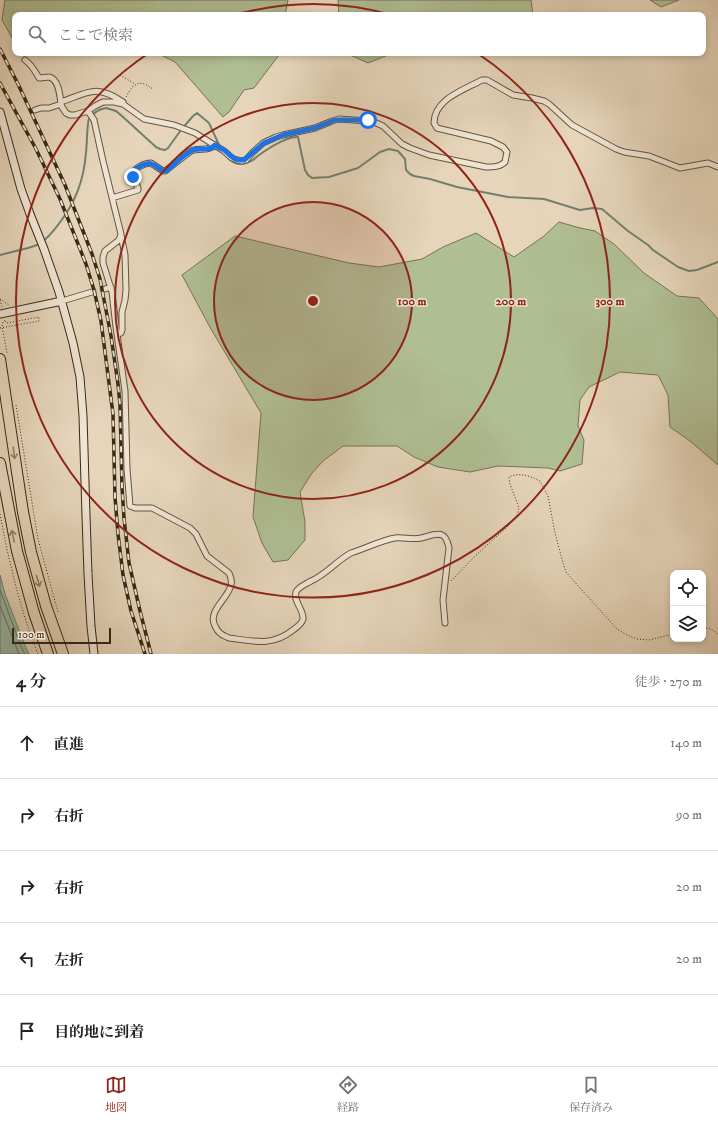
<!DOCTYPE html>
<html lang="ja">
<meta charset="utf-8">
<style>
:root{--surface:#fff;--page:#f2f2f2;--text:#202124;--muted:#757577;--line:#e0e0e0;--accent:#8f2418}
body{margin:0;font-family:"IM FELL DW Pica","Noto Serif JP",serif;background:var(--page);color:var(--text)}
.controls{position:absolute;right:12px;bottom:12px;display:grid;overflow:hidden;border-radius:8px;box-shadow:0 2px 6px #0003}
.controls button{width:36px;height:36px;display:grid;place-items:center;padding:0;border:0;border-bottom:1px solid var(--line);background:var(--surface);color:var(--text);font:20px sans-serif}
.scale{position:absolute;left:12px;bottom:10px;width:99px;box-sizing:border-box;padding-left:4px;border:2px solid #3a2a15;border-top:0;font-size:11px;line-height:14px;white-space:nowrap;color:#3a2a15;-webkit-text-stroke:3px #efe4d3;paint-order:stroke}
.stop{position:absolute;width:12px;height:12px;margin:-9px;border:3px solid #1a73e8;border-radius:50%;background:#fff}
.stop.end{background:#1a73e8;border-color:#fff;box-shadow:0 1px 4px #0008}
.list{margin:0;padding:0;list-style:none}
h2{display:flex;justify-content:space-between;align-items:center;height:52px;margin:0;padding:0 16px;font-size:17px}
h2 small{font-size:13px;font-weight:400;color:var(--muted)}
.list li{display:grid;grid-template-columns:26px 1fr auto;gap:12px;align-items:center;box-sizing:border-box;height:72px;padding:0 16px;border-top:1px solid var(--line)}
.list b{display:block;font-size:15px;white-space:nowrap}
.list em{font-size:13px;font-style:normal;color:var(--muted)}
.icon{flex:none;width:22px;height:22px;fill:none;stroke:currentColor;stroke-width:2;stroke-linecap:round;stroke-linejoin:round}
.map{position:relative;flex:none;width:718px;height:654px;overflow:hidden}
.search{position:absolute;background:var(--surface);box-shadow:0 2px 6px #0003;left:12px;right:12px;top:12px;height:44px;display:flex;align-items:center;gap:10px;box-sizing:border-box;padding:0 14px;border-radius:8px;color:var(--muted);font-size:15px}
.sheet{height:412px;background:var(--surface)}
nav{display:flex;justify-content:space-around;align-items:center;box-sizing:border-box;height:56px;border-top:1px solid var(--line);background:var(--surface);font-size:11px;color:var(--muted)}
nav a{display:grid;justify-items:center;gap:2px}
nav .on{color:var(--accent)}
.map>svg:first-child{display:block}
.green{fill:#b0be94;stroke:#757454}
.water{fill:#97b9aa;stroke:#72806e}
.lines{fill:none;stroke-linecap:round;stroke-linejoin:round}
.shore{stroke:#687260;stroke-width:1}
.stream{stroke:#72806e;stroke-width:2}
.street-tunnel{stroke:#c4b39a;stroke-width:5;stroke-dasharray:5 2.5;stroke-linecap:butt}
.street-casing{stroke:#65553e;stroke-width:7}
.secondary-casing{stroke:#3a2a15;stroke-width:9}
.highway-casing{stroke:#3a2a15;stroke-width:12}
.path{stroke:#3a2a15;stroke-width:1;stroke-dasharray:1 2;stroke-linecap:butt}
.street{stroke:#efe4d3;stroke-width:5}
.secondary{stroke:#efe4d3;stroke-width:7}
.highway{stroke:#e6d5bb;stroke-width:10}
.rail-casing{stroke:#3a2a15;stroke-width:3.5}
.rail{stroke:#efe4d3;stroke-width:2;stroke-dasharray:6;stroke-linecap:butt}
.path-bridge{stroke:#3a2a15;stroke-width:1;stroke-dasharray:1 2;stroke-linecap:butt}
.oneway{stroke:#908068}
.route{stroke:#1a73e8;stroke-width:5}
.ring{fill:none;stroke:#8f2418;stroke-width:2}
.centre{fill:#8f2418;stroke:#efe4d3;stroke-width:2}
.ring-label{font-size:12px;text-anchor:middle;font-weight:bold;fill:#8f2418;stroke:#efe4d3;stroke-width:3;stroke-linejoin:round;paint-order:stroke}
</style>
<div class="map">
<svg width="718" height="654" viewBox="0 0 718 654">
<rect width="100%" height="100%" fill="#e6d5bb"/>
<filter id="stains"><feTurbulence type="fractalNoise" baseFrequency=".005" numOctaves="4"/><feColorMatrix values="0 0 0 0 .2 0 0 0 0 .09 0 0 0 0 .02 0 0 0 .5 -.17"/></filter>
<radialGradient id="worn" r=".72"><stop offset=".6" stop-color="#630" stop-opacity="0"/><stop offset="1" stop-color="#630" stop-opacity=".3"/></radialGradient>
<path class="green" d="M5 0H288L285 15H15V43L2 20Z
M338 0H531L533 15H339Z
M650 0H679L661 7Z
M157 53H279V55L254 88 244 90 229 112 223 117 175 62Z
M346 53H393L368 63Z
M559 222 580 228 595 231 614 244 644 273 677 296 699 298 718 319V465L690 441 670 427 668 395 658 375 620 372 589 387 580 400 578 426 584 440 582 464 560 471 548 468 498 466 470 472 438 467 414 457 397 446H343L323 461 312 473 300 492 305 522V540L288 560 273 562 262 543 253 517 261 413 211 329 182 275 235 236 349 263 379 267 422 259 443 247 476 233 514 257 544 236Z"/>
<path class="water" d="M0 575 5 594 26 648 29 654H0Z"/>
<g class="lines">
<path class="shore" d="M0 590 22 649 25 654
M0 606 19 654"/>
<path class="stream" d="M223 152C232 165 240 167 253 160 262 152 286 136 298 137L305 170 308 175 312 178 329 177 358 168 380 152 389 149 398 151 405 159 406 170 410 174 414 176 430 179 457 187 508 197 544 199 580 210 593 208 602 209 628 231 648 245 653 250 678 267 689 271 697 270 718 262
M43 241C49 237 53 231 58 225 75 203 84 181 86 152 87 147 87 122 89 119 93 113 99 109 106 108L116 111 123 117 156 147 160 149 165 150 168 148 181 130 193 116 197 113 209 123 220 147
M0 255 28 248 40 244"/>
<path class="street-tunnel" d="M92 292 105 289"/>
<defs>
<path id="street" d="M25 60C32 65 35 71 39 78 42 78 46 77 49 77 59 79 60 96 61 104
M61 102C89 92 96 84 123 102
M35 110 41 108H49L61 104 62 107 66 113 70 115H75L88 111 95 106 103 102H114L123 104 144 119 174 125 195 133 224 151 232 158 237 160 242 161 246 160 252 153 263 143 276 137 283 135 315 128 332 121 339 119 368 121 374 122 383 126 402 144 410 148 429 155 486 167C493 167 500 167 505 162L507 152 503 147 491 141 441 129 437 128 434 123C434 99 464 90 482 80H487L513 95 532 98 544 101 549 104 572 125 616 149 624 152 649 156 680 168 708 163 718 167
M88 111 94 120 103 161 121 234 119 240 105 251 103 257V263L112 292 116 327 125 391 127 469 130 506 135 508H152L190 528 196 534 207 556 229 573C231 577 232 581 231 585 228 599 207 611 215 626 218 633 222 635 229 638 253 641 272 647 293 630 297 627 302 624 303 619 304 610 293 601 296 592 298 587 306 584 311 581 327 574 336 561 351 553 364 549 382 540 395 538 404 537 412 540 421 538 427 537 436 532 442 535 447 537 448 544 449 548L443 600 445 623
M112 198 138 190V188L132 174C135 168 144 163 151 163L163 171H165L191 151C199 147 208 152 215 145
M105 289 111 287
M62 301 92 292
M117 334 121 333 122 330V312L125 300 126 290 125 255 121 235"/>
<path id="secondary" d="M0 112 21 189 30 214 44 249 59 292 73 343 80 377 83 416 86 516 88 574 91 626 94 654
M0 314 62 301"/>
<path id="highway" d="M0 359 23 512 31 552 46 606 63 654
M0 463 17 551 34 613 48 654"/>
</defs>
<use href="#street" class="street-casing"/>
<use href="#secondary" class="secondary-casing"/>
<use href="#highway" class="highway-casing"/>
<path class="path" d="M120 75 135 84
M126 97 132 87 139 83 145 84 153 89
M0 299 9 305
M0 300 2 307
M5 320 3 322 2 326 7 353
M5 321 7 323 12 322
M16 405 38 539 58 612
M0 514C9 562 20 609 38 654
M451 581 476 555 507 527 517 515 519 508 510 484 509 477C520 472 530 476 540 481L548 496 555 533 563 563 566 572 580 588 617 629 627 635 637 639 649 640 673 634
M703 628C709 627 714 631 718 634"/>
<use href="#street" class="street"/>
<use href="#secondary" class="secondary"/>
<use href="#highway" class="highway"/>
<defs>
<path id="rail" d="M0 49 18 84 65 185 92 254 100 279 111 336 118 384 120 405 122 487 124 518 129 563 140 611 151 654
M0 83 36 149 60 199 86 264 94 290 101 321 113 414 115 497 118 534 123 575 131 611 145 654"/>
</defs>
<use href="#rail" class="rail-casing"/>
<use href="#rail" class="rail"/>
<path class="path-bridge" d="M0 328 39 321V317L12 322"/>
</g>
<defs><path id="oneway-shaft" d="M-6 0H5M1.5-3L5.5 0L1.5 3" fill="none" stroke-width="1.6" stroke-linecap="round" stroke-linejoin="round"/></defs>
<g class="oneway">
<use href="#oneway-shaft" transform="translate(14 453) rotate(82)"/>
<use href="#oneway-shaft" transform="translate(13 536) rotate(-102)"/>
<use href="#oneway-shaft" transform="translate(38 581) rotate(74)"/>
</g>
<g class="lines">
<path class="route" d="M133 177C133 176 132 175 133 174 133 168 147 162 152 164 158 166 161 172 167 171 174 164 183 156 191 151 200 146 207 153 215 145 218 147 221 149 224 150 232 156 233 161 244 160L264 143 283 135 315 128 335 120H368"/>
</g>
<circle cx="313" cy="301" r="99" fill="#8f2418" fill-opacity=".12"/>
<g class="ring">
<circle cx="313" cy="301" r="99"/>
<circle cx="313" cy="301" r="198"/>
<path d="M234 15A297 297 0 0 1 392 15M477 53A297 297 0 1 1 149 53"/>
</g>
<circle cx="313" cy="301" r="6" class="centre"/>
<g class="ring-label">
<text x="412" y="305">100 m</text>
<text x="511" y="305">200 m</text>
<text x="610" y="305">300 m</text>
</g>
<rect width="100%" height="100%" filter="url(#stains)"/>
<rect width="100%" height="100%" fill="url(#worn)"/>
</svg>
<div class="controls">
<button><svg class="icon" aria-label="locate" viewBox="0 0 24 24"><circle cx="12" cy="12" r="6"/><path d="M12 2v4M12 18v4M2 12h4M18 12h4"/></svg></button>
<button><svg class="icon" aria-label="layers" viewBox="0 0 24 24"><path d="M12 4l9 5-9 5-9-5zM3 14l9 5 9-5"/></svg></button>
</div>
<div class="scale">100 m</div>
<div class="stop" style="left:368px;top:120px"></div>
<div class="stop end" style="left:133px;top:177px"></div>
<div class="search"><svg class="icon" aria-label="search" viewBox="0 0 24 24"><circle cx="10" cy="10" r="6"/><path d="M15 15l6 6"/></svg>ここで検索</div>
</div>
<section class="sheet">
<h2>4 分<small>徒歩 · 270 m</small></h2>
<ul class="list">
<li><svg class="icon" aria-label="ahead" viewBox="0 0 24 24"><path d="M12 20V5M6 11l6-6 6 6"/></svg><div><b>直進</b></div><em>140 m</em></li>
<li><svg class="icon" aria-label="right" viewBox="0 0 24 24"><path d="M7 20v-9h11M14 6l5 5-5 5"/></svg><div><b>右折</b></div><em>90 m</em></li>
<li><svg class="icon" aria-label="right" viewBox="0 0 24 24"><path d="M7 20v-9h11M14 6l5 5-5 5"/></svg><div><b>右折</b></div><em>20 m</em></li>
<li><svg class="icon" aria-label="left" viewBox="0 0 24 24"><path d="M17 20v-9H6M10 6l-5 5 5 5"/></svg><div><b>左折</b></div><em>20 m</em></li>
<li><svg class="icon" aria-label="arrive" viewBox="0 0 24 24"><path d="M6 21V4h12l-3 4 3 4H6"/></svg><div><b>目的地に到着</b></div></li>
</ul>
</section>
<nav>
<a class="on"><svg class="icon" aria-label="map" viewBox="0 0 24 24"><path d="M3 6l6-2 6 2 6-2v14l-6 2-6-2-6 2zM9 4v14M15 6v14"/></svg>地図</a>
<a><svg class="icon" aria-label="directions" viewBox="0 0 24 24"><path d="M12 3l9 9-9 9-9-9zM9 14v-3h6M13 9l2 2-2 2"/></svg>経路</a>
<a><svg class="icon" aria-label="saved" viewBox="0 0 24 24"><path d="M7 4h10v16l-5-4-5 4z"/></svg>保存済み</a>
</nav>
